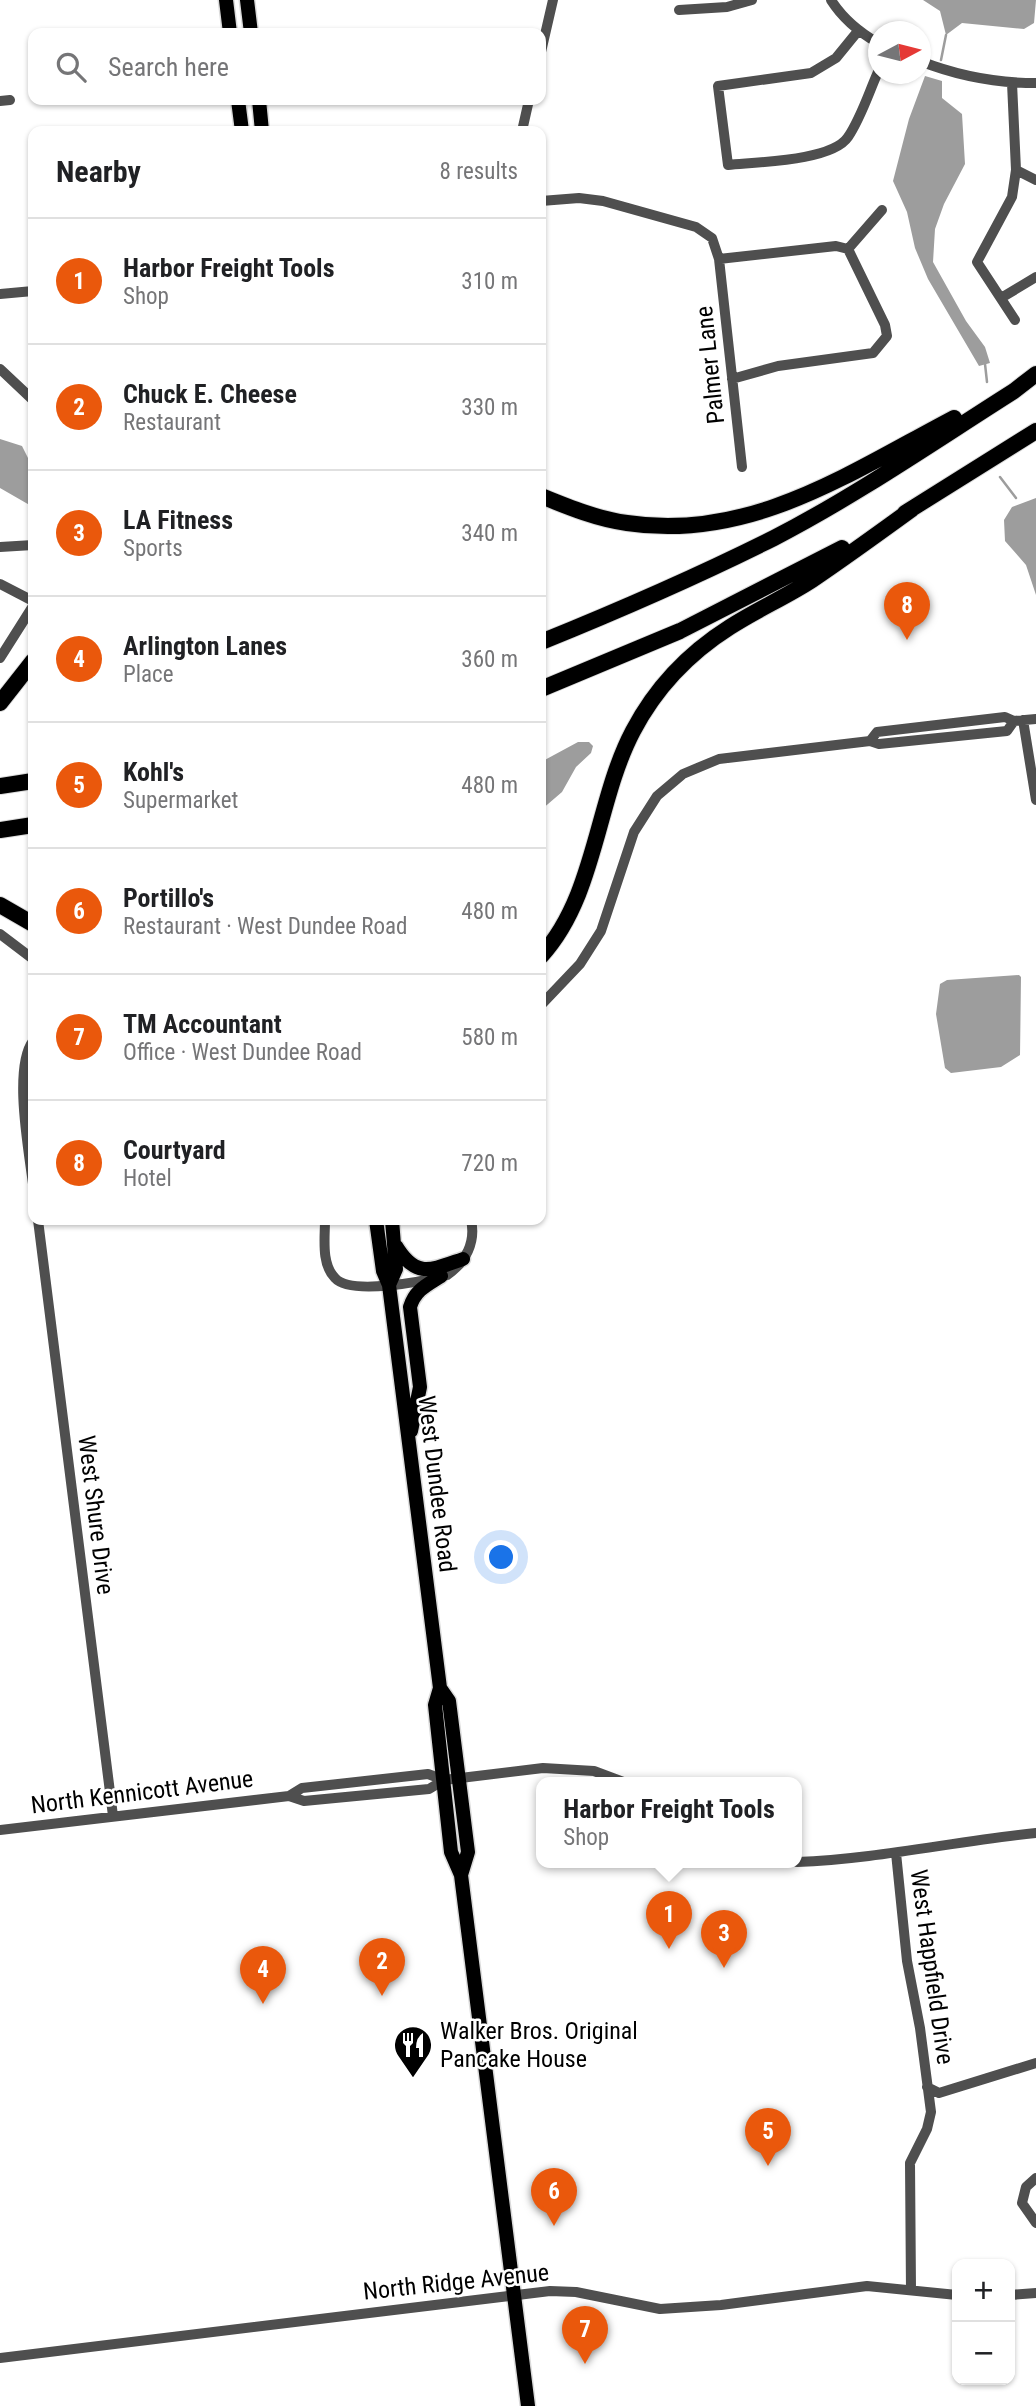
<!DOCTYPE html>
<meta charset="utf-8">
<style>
:root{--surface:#fff;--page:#f6f6f6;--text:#202124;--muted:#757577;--line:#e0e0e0;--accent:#ea580c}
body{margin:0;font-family:"Roboto Condensed",sans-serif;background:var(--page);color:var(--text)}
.controls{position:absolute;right:21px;bottom:21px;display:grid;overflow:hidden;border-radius:14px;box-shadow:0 2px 5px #0004}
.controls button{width:63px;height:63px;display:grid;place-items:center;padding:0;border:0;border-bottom:2px solid var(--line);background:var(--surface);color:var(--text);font:35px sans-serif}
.compass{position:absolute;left:868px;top:21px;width:63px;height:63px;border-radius:50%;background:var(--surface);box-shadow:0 2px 5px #0004;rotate:83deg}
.you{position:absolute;left:502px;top:1558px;width:24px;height:24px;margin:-18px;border:5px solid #fff;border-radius:50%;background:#1a73e8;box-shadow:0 0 0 10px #1a73e833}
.badge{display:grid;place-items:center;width:46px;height:46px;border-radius:50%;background:var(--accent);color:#fff;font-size:23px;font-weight:700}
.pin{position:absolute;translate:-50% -58px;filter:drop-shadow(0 2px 4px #0008)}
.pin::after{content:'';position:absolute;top:37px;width:24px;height:21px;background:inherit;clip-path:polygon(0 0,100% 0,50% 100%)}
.popup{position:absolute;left:536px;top:1777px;width:266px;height:91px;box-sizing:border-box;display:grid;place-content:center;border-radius:14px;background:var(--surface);filter:drop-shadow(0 2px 5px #0005);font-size:23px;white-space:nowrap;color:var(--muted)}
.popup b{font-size:26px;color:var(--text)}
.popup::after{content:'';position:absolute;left:50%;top:100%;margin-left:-14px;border:14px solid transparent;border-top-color:var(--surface)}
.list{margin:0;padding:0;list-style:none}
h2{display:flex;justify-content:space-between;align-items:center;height:91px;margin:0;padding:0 28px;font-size:30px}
h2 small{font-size:23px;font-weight:400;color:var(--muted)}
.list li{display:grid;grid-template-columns:46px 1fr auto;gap:21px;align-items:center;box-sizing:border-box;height:126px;padding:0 28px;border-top:2px solid var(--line)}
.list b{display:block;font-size:26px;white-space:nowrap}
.list p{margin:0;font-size:23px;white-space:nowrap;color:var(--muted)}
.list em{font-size:23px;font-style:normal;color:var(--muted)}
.icon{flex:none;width:38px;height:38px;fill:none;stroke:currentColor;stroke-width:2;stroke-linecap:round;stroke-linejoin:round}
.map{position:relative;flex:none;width:1036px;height:2406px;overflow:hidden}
.search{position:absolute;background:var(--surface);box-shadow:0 2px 5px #0004;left:28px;top:28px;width:518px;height:77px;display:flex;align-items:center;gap:18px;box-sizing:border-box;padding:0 24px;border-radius:14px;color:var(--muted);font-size:26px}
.panel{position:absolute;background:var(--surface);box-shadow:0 2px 5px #0004;left:28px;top:126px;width:518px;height:1099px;border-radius:14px}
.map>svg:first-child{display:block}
.water{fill:#9d9d9d}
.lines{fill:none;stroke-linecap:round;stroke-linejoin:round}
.stream{stroke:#9d9d9d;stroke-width:2.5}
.major-casing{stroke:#dbdbdb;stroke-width:17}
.highway-casing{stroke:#dbdbdb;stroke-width:18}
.minor{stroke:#4f4f4f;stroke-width:10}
.major{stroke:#000;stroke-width:14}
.highway{stroke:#000;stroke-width:16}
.labels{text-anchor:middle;stroke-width:5;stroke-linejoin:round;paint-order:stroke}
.street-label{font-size:24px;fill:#000;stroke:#fff}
.poi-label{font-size:24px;fill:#000;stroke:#fff;text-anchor:start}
</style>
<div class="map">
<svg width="1036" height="2406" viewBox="0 0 1036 2406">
<rect width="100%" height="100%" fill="#fff"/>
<path class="water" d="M923 0H1036L1034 23 1024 29 962 23 946 35 940 11Z
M925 76 942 81V98L962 114 965 164 944 204 935 229 933 262 966 321 985 347 990 363 979 366 928 279 915 248 907 212 893 181 909 119Z
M0 439 22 446 33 468V507L0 488Z
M1036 498V595L1026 565 1005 541 1004 520 1012 507Z
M578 742H589L593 746 591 753 576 767 562 792 541 810V762Z
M1019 975 1021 977 1020 1055 1001 1067 951 1073 945 1068 936 1014 940 984 947 980Z"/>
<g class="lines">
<path class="stream" d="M941 60 946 35
M985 364 987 382
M1000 477 1016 498"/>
<defs>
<path id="major" d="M226 0 230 33
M247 0 251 33
M238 100 242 131
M259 100 262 131
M376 1220 383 1271 389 1285 440 1688 435 1705 451 1852 461 1875 528 2406
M396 1246C416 1279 431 1270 463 1259
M389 1285 396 1269 392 1220
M411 1431 420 1387 410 1307C415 1290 427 1285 441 1276
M440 1688 449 1701 468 1852 461 1875"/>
<path id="highway" d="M541 496C568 507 597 519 627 523 750 542 851 472 954 418
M905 513 1036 431
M541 642C620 610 698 576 774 538 857 495 935 441 1014 391L1036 374
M541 689 680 631 842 548
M0 703 33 661
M0 786 33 781
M0 830 33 825
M0 905 33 924
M541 956C596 896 596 801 633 731 655 689 689 653 730 627 756 610 786 597 812 580 846 557 879 533 912 509"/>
</defs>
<use href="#major" class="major-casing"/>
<use href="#highway" class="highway-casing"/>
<path class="minor" d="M831 0C843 19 859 32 878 43
M679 10 727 7 752 0
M858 31 836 58 811 73 718 86 728 165C757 162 832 161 848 137 861 118 869 92 878 72
M541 52 553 0
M920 61C958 76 996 83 1036 83
M1012 83 1016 170 1012 197 977 262 1015 320
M0 101 10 100
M522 131 529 100
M1016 170 1036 180
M541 201 579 198 603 201 696 227 712 238 719 259 742 467
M848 249 882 210
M719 259 836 246 848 249 885 325 887 336 873 353 778 366 732 379
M0 294 33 291
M1001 298 1036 277
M0 369 33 400
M0 547 33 545
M0 584 33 601
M0 658 33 606
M1023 720 1036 800
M870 741 877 732 1005 717 1014 721 1036 719
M0 934 33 959
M541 1005 580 964 601 931 634 832 657 796 683 774 719 759 870 741 879 744 1007 731 1014 721
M33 1041C13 1068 29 1151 33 1184
M38 1220 113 1816
M325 1220C325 1238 321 1264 335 1278 351 1296 425 1281 447 1275 466 1262 476 1242 471 1220
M289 1796 302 1788 428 1774 444 1780
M0 1830 289 1796 304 1801 429 1789 444 1780 543 1768 594 1771 626 1783
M896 1853 907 1961 920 2028 931 2112 927 2129 910 2163 911 2290
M797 1862C877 1859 956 1841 1036 1833
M927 2087 939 2093 1036 2063
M1036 2178 1026 2187 1022 2203 1036 2223
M1010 2295 1036 2293
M0 2358 550 2291 576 2292 660 2309 721 2305 867 2286 957 2295"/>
<use href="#major" class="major"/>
<use href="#highway" class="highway"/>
</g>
<defs>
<symbol id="restaurant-pin" viewBox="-11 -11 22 30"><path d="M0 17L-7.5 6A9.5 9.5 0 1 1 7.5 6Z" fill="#000" stroke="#fff"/><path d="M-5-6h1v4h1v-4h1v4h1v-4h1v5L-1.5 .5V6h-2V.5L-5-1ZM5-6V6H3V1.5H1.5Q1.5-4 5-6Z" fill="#fff"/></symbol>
</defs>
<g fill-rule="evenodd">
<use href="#restaurant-pin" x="391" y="2023" width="44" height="60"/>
</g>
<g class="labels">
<g class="street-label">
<text transform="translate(710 365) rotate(-96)" y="8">Palmer Lane</text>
<text transform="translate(437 1484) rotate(83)" y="8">West Dundee Road</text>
<text transform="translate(96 1515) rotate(83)" y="8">West Shure Drive</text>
<text transform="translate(142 1792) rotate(-7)" y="8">North Kennicott Avenue</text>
<text transform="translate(932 1967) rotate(82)" y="8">West Happfield Drive</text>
<text transform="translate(456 2282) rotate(-6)" y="8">North Ridge Avenue</text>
</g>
<g class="poi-label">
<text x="440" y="2039">Walker Bros. Original<tspan x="440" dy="28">Pancake House</tspan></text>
</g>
</g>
</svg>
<div class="controls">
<button>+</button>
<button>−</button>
</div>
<svg class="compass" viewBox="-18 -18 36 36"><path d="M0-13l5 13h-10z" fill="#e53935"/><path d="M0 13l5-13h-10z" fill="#757577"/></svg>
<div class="you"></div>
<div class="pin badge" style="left:669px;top:1949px">1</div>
<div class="popup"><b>Harbor Freight Tools</b>Shop</div>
<div class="pin badge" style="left:382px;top:1996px">2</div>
<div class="pin badge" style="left:724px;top:1968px">3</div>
<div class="pin badge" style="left:263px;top:2004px">4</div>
<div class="pin badge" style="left:768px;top:2166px">5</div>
<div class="pin badge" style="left:554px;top:2226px">6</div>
<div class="pin badge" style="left:585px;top:2364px">7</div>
<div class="pin badge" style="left:907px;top:640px">8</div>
<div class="search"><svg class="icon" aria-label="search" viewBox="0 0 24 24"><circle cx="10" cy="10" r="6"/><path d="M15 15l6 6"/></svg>Search here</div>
<section class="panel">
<h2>Nearby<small>8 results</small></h2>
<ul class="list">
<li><span class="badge">1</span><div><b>Harbor Freight Tools</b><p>Shop</p></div><em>310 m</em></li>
<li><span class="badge">2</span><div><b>Chuck E. Cheese</b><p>Restaurant</p></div><em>330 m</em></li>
<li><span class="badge">3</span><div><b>LA Fitness</b><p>Sports</p></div><em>340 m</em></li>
<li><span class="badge">4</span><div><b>Arlington Lanes</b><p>Place</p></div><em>360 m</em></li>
<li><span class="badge">5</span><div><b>Kohl's</b><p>Supermarket</p></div><em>480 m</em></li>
<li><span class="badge">6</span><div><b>Portillo's</b><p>Restaurant · West Dundee Road</p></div><em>480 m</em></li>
<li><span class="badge">7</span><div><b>TM Accountant</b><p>Office · West Dundee Road</p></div><em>580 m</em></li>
<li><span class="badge">8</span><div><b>Courtyard</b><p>Hotel</p></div><em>720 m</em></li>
</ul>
</section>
</div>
